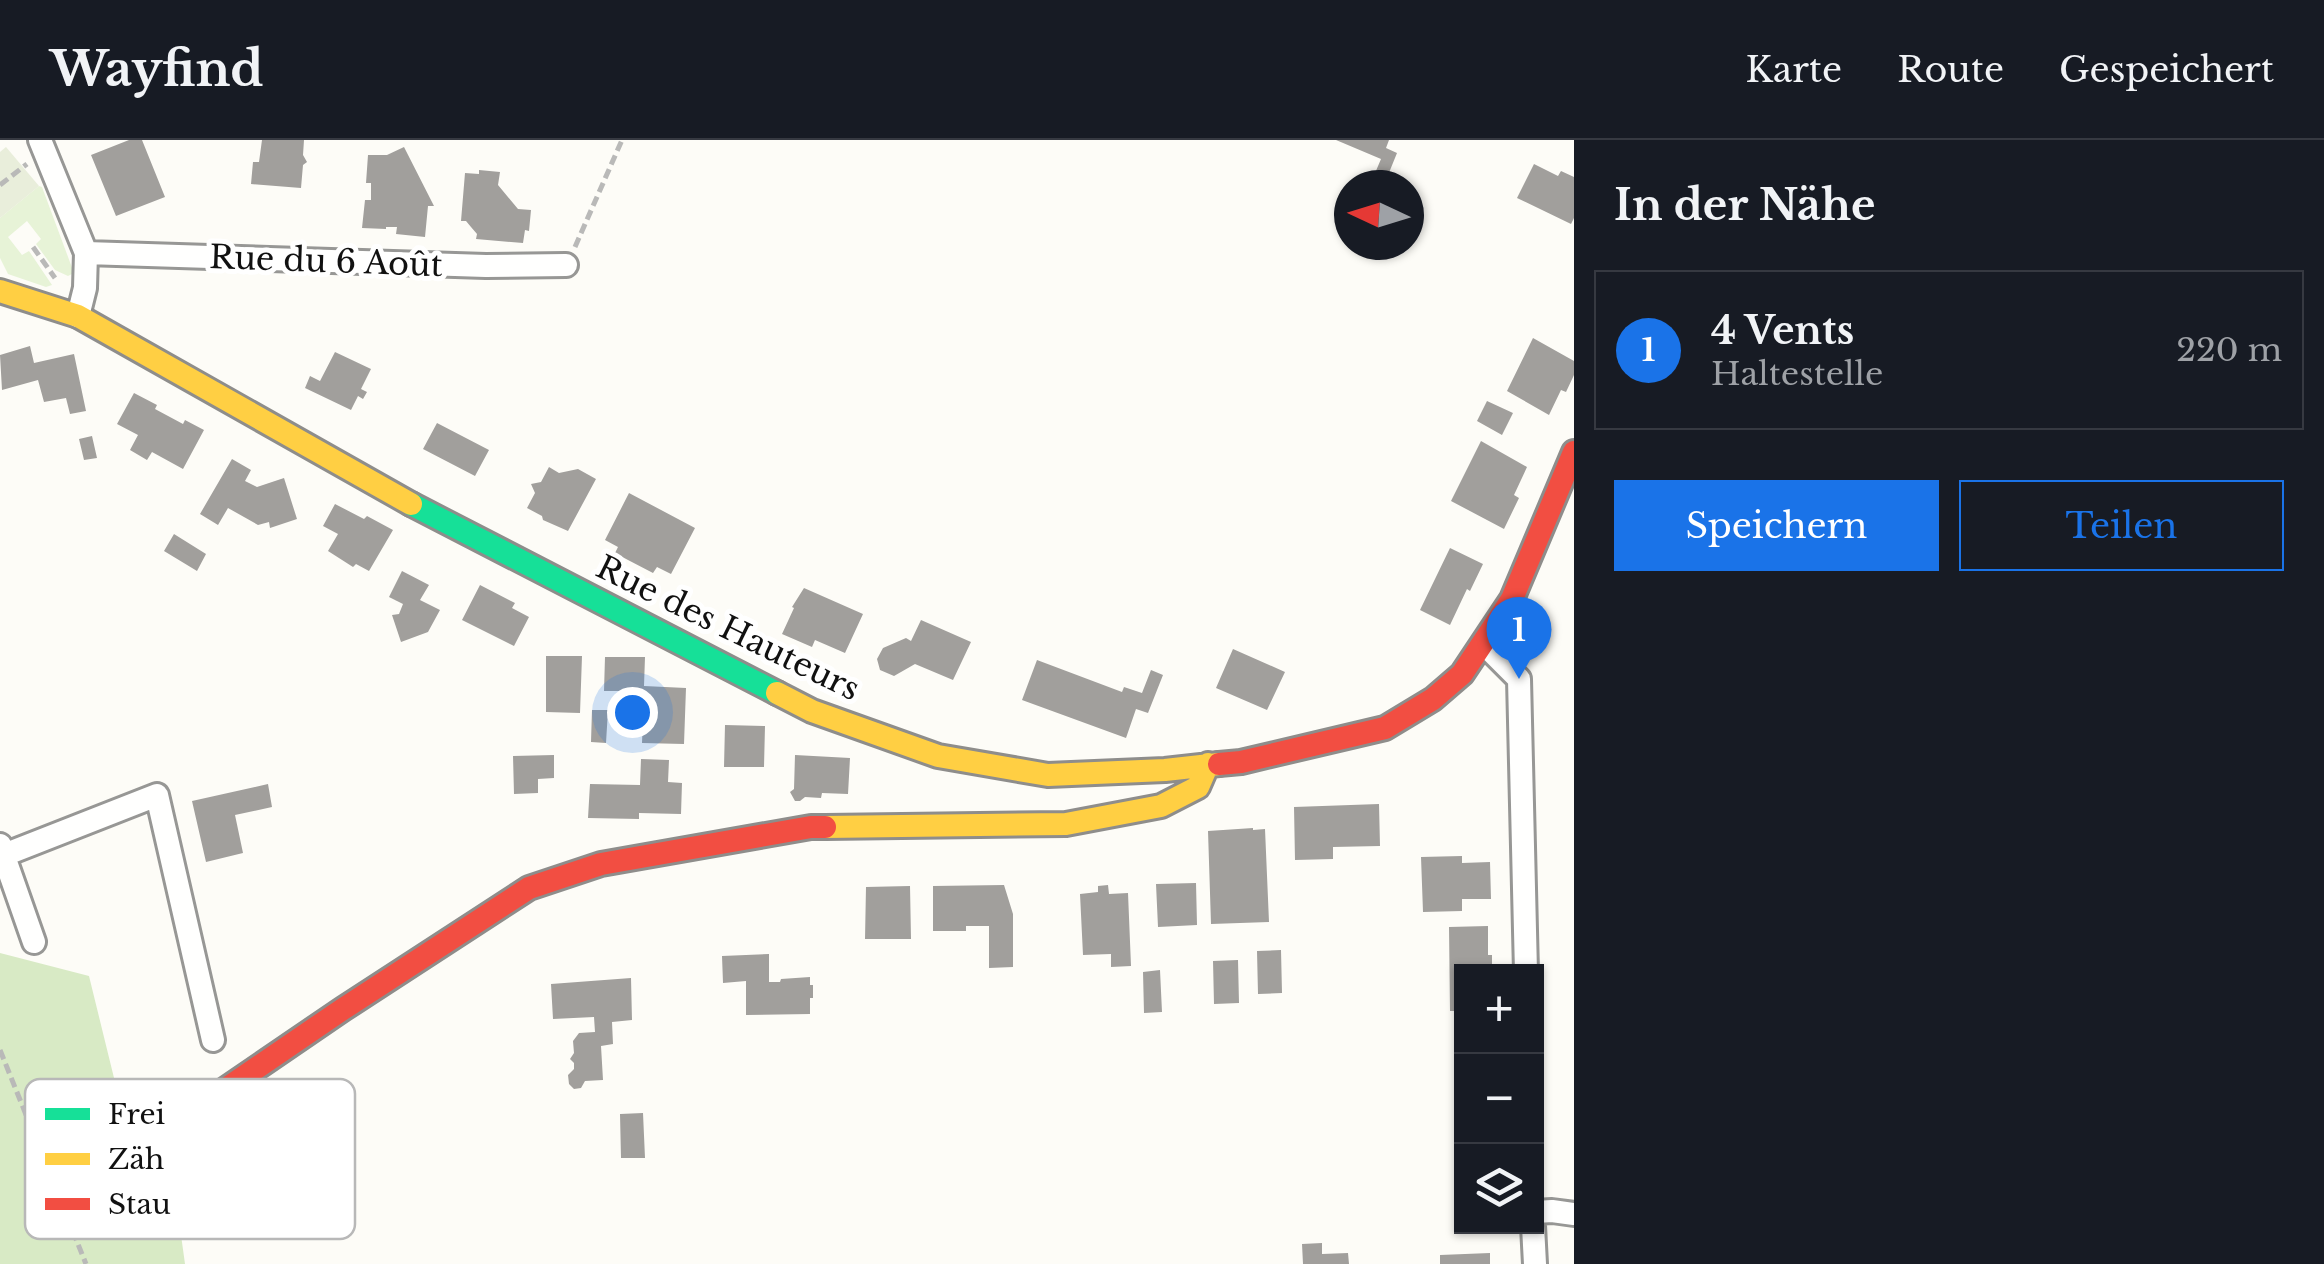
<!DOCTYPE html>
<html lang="de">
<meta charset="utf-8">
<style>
:root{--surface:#171b24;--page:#20242c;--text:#f1f3f6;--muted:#9ea1a6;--line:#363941;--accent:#1a73e8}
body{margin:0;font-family:"Libre Baskerville",serif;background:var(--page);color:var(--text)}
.controls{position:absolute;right:30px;bottom:30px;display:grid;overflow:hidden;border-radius:0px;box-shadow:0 2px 8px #0004}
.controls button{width:90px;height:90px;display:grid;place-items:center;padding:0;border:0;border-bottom:2px solid var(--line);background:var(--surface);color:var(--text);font:50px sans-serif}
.compass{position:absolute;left:1334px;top:30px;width:90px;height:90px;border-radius:50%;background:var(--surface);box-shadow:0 2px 8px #0004;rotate:274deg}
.you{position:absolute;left:632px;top:572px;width:35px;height:35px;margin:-25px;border:8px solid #fff;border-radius:50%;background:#1a73e8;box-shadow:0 0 0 15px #1a73e833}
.badge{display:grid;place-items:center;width:65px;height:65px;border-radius:50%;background:var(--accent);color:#fff;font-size:32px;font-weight:700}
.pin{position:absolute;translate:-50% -82px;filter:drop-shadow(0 2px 5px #0008)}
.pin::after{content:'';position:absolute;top:52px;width:35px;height:30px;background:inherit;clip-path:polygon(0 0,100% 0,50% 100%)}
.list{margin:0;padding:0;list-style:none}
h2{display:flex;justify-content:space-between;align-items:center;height:130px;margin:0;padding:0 40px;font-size:42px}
h2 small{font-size:32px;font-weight:400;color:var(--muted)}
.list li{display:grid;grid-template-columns:65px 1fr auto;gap:30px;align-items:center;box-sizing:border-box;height:160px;margin:0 20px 20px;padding:0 20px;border:2px solid var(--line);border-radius:0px}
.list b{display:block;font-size:38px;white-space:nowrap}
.list p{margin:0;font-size:32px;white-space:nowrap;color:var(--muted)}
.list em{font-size:32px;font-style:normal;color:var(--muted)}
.actions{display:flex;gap:20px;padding:30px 40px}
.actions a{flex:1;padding:22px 0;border:2px solid var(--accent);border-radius:0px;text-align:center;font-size:35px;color:var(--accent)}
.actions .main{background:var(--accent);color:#fff}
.icon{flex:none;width:55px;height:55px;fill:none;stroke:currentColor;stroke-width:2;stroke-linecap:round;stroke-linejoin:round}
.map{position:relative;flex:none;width:1574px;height:1124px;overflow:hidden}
header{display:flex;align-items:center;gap:60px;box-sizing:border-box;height:140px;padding:0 50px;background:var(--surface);border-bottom:2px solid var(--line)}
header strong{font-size:48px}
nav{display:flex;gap:55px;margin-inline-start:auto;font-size:35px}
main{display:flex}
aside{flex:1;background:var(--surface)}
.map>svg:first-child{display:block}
.green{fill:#e7f3d7}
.forest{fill:#d8eac5}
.cemetery{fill:#e9eedb}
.building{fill:#a19f9c}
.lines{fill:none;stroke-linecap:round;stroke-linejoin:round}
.street-casing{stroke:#979795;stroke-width:28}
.fast-casing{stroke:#8e8d8b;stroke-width:28}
.slow-casing{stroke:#8e8d8b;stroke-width:28}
.jam-casing{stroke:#8e8d8b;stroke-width:28}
.path{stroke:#b9b9b8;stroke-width:5;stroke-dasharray:10 5;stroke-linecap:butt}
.street{stroke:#fffffe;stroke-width:22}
.fast{stroke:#16e098;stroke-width:22}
.slow{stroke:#ffcf43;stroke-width:22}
.jam{stroke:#f24e42;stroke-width:22}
.labels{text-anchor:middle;stroke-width:10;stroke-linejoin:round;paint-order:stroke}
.street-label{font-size:32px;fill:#111;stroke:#fff}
.key{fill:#fff;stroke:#b8b8b8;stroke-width:2.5}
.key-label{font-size:28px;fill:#111}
</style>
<header>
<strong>Wayfind</strong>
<nav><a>Karte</a><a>Route</a><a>Gespeichert</a></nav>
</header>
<main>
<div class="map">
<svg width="1574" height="1124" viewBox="0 0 1574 1124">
<rect width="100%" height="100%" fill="#fdfcf7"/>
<path class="green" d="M39 46 42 47 74 133 68 136 55 130 36 104 41 99 27 81 8 97 22 115 29 111 52 145 46 147 8 134 0 118V78Z"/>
<path class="forest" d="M0 813 89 836 128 995 149 1007 173 1037 185 1124H0Z"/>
<path class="cemetery" d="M6 7 39 46 0 78V12Z"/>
<path class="building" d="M129 0H142L165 57 116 76 91 15Z
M262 0H304L303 15 307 22 303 25 301 48 251 44 253 22H259Z
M1336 0H1389L1386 8 1397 13 1384 45H1370L1381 19Z
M404 7 434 66H428L425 97 396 94 397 87H386V89L362 88 365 60H371V43H366L368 15H387Z
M1534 24 1558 36 1561 31 1574 37V78L1571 84 1517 58Z
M479 30 500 32 498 45 518 69 531 70 529 91 525 90 523 103 476 99 477 94 471 87 466 81H461L465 33 479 34Z
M1533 198 1574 221V235L1566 252 1561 250 1549 275 1507 251Z
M30 206 34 223 74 214 86 271 70 274 66 258 44 262 38 240 2 250 0 215Z
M335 212 371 229 361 249 367 252 363 259 358 256 351 270 305 248 310 236 320 241Z
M134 253 157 265 155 269 183 284 185 280 204 290 183 329 152 312 147 320 130 310 138 295 117 284Z
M1487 261 1513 273 1502 295 1477 281Z
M437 283 489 310 475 336 423 309Z
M92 296 97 318 84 320 79 299Z
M1481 301 1527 327 1514 355 1519 358 1504 389 1451 361Z
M232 319 251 330 245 341 257 347 284 338 297 379 270 388 269 382 258 385 228 368 218 385 200 374Z
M549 327 559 333 578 329 596 339 568 391 543 380 542 376 527 368 535 353 531 344 541 342Z
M629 353 695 388 671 434 657 427 653 433 628 420 615 413 618 407 605 400Z
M335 364 364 379 367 376 393 390 369 431 356 424 353 427 328 411 338 394 323 386Z
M174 394 206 414 197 431 164 411Z
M1450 408 1483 424 1470 451 1467 449 1450 485 1420 470Z
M402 431 429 445 420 460 440 470 428 492 401 502 392 475 399 474 403 464 389 457Z
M480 445 515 463 512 468 529 477 514 506 462 480Z
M804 448 863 474 845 513 815 500 812 507 782 494 794 468 792 467Z
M921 480 971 502 953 540 915 524 894 536 880 530 877 519 883 508 906 498 911 501Z
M1233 509 1285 532 1267 570 1216 548Z
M546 516H582L580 573 546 572Z
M605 517H645L644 546 686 548 684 604 642 603 644 551H604Z
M1037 520 1122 552 1124 547 1142 553 1151 530 1163 535 1148 573 1136 569 1126 598 1022 560Z
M592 570H608L606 603 591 602Z
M725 585 765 586 764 627H724Z
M554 615V638L538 639V653L514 654 513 616Z
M795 615 850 618 848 654 822 653 821 658 805 657 800 661H795L790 652 794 649Z
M641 619 669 620 668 642 682 643 681 674 639 673V679L588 678 590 644 640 645Z
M268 644 272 667 235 675 243 713 206 722 192 661Z
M1379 664 1380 706 1333 707V719L1295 720 1294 667Z
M1253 688V690L1265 689 1269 782 1211 784 1208 691Z
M1462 716V723L1490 722 1491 759H1462V771L1423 772 1421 717Z
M1196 743 1197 785 1158 787 1156 744Z
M1004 745 1013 774V827L989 828V786H966V791H933V746Z
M1108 745 1109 754 1128 753 1131 826 1111 827V814L1083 815 1080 754 1098 752V746Z
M910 746 911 799H865L866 747Z
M1488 786V815H1492V831H1462V871H1450L1449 787Z
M1281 810 1282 853 1258 854 1257 811Z
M769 814V842H780L781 839 810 837V845H813V858H810V874L746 875V841L723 843 722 816Z
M1238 820 1239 863 1214 864 1213 821Z
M1160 830 1162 872 1144 873 1143 832Z
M631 838 632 880 612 882 613 904 601 906 603 940 585 941 581 948 574 949 569 944 568 935 574 929V923L570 919 574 913 573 901 579 893 595 892 594 877 553 879 551 844Z
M643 973 645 1018H621L620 974Z
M1322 1103V1114L1348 1113 1349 1124H1303L1302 1104Z
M1490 1113V1124H1440V1115Z"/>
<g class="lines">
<defs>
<path id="street" d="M40 0 86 113 85 148 78 176
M86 113 486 126 566 125
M1484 504 1519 539 1526 832
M0 705 34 802
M4 715 157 655 213 900
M1536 1072 1552 1071 1574 1074
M1533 1086 1535 1124"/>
<path id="fast" d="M411 364 777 553"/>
<path id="slow" d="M0 151 78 176 411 364
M777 553 812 571 938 616 1048 635 1165 630 1219 624
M825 687 1066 684 1161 666 1198 647 1208 624"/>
<path id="jam" d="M1219 624 1241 622 1385 588 1433 559 1462 534 1512 459 1574 312
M195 970 343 869 529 748 601 724 811 687H825"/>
</defs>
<use href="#street" class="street-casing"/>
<use href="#fast" class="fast-casing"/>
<use href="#slow" class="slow-casing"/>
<use href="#jam" class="jam-casing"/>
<path class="path" d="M0 45 27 24
M33 107 55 138
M575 107 622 0
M0 910 86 1124
M72 1086 94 1078 149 1007 173 988"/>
<use href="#street" class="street"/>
<use href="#fast" class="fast"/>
<use href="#slow" class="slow"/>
<use href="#jam" class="jam"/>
</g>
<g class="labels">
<g class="street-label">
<text transform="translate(326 121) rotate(2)" y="11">Rue du 6 Août</text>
<text transform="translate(728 488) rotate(26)" y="11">Rue des Hauteurs</text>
</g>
</g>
<rect x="25" y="939" width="330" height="160" rx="15" class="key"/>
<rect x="45" y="968" width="45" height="12" fill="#16e098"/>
<rect x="45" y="1013" width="45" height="12" fill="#ffcf43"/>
<rect x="45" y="1058" width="45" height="12" fill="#f24e42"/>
<g class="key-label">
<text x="108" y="984">Frei</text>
<text x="108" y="1029">Zäh</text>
<text x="108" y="1074">Stau</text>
</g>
</svg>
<div class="controls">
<button>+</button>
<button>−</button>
<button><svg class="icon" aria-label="layers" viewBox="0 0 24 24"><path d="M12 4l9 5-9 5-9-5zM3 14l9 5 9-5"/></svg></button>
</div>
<svg class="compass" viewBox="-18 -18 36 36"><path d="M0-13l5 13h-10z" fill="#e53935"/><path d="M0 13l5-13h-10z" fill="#9ea1a6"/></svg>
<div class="you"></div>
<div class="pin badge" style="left:1519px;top:539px">1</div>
</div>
<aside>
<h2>In der Nähe<small></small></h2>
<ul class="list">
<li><span class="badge">1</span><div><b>4 Vents</b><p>Haltestelle</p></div><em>220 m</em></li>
</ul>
<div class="actions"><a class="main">Speichern</a><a>Teilen</a></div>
</aside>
</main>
